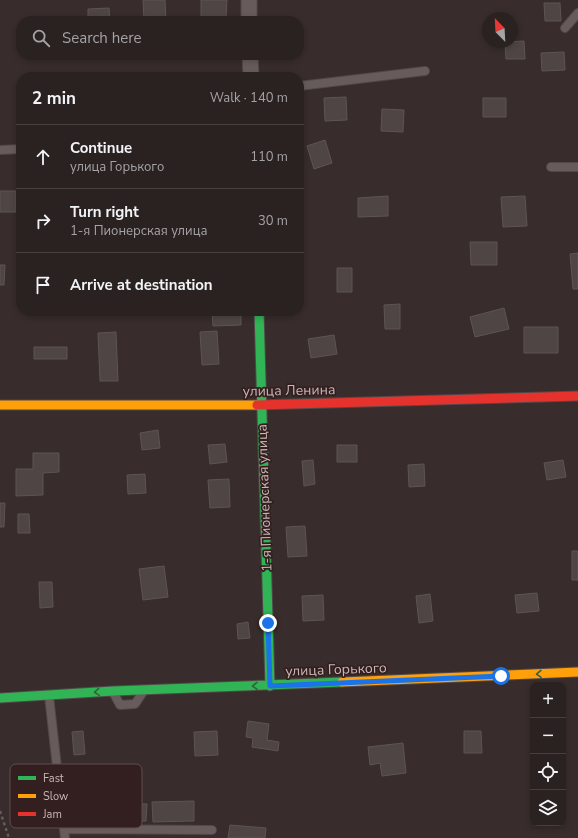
<!DOCTYPE html>
<meta charset="utf-8">
<style>
:root{--surface:#2a2121;--page:#32292a;--text:#f1f3f6;--muted:#a5a3a5;--line:#463e3f}
body{margin:0;font-family:"Nunito Sans",sans-serif;background:var(--page);color:var(--text)}
.controls{position:absolute;right:12px;bottom:12px;display:grid;overflow:hidden;border-radius:8px;box-shadow:0 2px 6px #0003}
.controls button{width:36px;height:36px;display:grid;place-items:center;padding:0;border:0;border-bottom:1px solid var(--line);background:var(--surface);color:var(--text);font:20px sans-serif}
.compass{position:absolute;left:482px;top:12px;width:36px;height:36px;border-radius:50%;background:var(--surface);box-shadow:0 2px 6px #0003;rotate:336deg}
.stop{position:absolute;width:12px;height:12px;margin:-9px;border:3px solid #1a73e8;border-radius:50%;background:#fff}
.stop.end{background:#1a73e8;border-color:#fff;box-shadow:0 1px 4px #0008}
.list{margin:0;padding:0;list-style:none}
h2{display:flex;justify-content:space-between;align-items:center;height:52px;margin:0;padding:0 16px;font-size:17px}
h2 small{font-size:13px;font-weight:400;color:var(--muted)}
.list li{display:grid;grid-template-columns:26px 1fr auto;gap:12px;align-items:center;box-sizing:border-box;height:64px;padding:0 16px;border-top:1px solid var(--line)}
.list b{display:block;font-size:15px;white-space:nowrap}
.list p{margin:0;font-size:13px;white-space:nowrap;color:var(--muted)}
.list em{font-size:13px;font-style:normal;color:var(--muted)}
.icon{flex:none;width:22px;height:22px;fill:none;stroke:currentColor;stroke-width:2;stroke-linecap:round;stroke-linejoin:round}
.map{position:relative;flex:none;width:578px;height:838px;overflow:hidden}
.search{position:absolute;background:var(--surface);box-shadow:0 2px 6px #0003;left:16px;top:16px;width:288px;height:44px;display:flex;align-items:center;gap:10px;box-sizing:border-box;padding:0 14px;border-radius:16px;color:var(--muted);font-size:15px}
.panel{position:absolute;background:var(--surface);box-shadow:0 2px 6px #0003;left:16px;top:72px;width:288px;height:244px;border-radius:16px}
.map>svg:first-child{display:block}
.building{fill:#4f4545;stroke:#5f5454}
.lines{fill:none;stroke-linecap:round;stroke-linejoin:round}
.lane-casing{stroke:#514848;stroke-width:10}
.street-casing{stroke:#514848;stroke-width:17}
.fast-casing{stroke:#514848;stroke-width:11}
.slow-casing{stroke:#514848;stroke-width:11}
.jam-casing{stroke:#514848;stroke-width:11}
.path{stroke:#655c5c;stroke-width:2.5;stroke-dasharray:3 3;stroke-linecap:butt}
.lane{stroke:#675c5b;stroke-width:8}
.street{stroke:#675c5b;stroke-width:15}
.fast{stroke:#30b455;stroke-width:9}
.slow{stroke:#ff9f0a;stroke-width:9}
.jam{stroke:#e5322d;stroke-width:9}
.oneway{stroke:#326237}
.route{stroke:#1a73e8;stroke-width:5}
.labels{text-anchor:middle;stroke-width:3.5;stroke-linejoin:round;paint-order:stroke}
.street-label{font-size:14px;fill:#c9b7b6;stroke:#331f1f}
.key{fill:#331f1f;stroke:#604d4c;stroke-width:1}
.key-label{font-size:11px;fill:#c9b7b6}
</style>
<div class="map">
<svg width="578" height="838" viewBox="0 0 578 838">
<rect width="100%" height="100%" fill="#382c2c"/>
<path class="building" d="M143 0H165L166 21H144Z
M201 0H227L226 18 201 17Z
M544 3H560L561 21H545Z
M109 8 110 21H88V9Z
M524 41 525 59H506L505 42Z
M564 52 565 70 542 71 541 53Z
M346 97 347 120 325 121 324 98Z
M483 98H506V117H483Z
M382 109 404 110 403 132 381 131Z
M325 140 332 163 314 169 307 146Z
M0 191H16V212H0Z
M388 196V216L358 217V198Z
M525 196 527 226 503 227 501 197Z
M470 242H497V265H471Z
M578 253V289H573L570 254Z
M0 265H5L4 285H0Z
M337 268H352V292H337Z
M400 304V329H385L384 305Z
M504 308 509 329 475 337 470 317Z
M212 311H241V325L213 326Z
M524 327H558V353H524Z
M217 331 219 364 202 365 200 332Z
M116 332 118 381H100L98 333Z
M334 335 337 354 311 358 308 339Z
M34 347H67V359H34Z
M158 430 160 448 142 450 140 433Z
M225 444 227 462 210 464 208 445Z
M337 445H357V462H337Z
M33 453H59V472L43 473V495L16 496V469H33Z
M313 460 315 484 304 486 302 461Z
M563 460 566 477 547 480 544 463Z
M424 464 425 486 409 487 408 465Z
M145 474 146 493 128 494 127 475Z
M229 479 230 507 210 508 208 480Z
M0 503H5L4 527H0Z
M18 514H29L30 533H18Z
M305 526 307 556 288 557 286 527Z
M572 551H578V580H572Z
M164 566 168 597 143 600 139 569Z
M39 582H52L53 607 40 608Z
M537 593 539 611 517 613 515 595Z
M430 594 433 621 419 623 416 596Z
M323 595 324 620 303 621 302 596Z
M248 622 250 638 238 639 237 624Z
M248 721 269 724 267 740 279 742 278 751 252 747 253 738 246 737Z
M83 731 85 754 74 755 72 732Z
M217 731 218 755 195 756 194 732Z
M464 731H481L482 753H464Z
M403 743 406 773 382 776 380 763 370 765 368 747Z
M194 801V821L153 822 152 802Z
M107 803 147 804 146 821H107Z
M230 825 266 828 265 838H228Z"/>
<g class="lines">
<defs>
<path id="lane" d="M565 28 578 13
M299 86 425 71
M0 150 21 149
M551 167H578
M113 692 120 705 135 704 143 692
M49 696 65 838
M64 829 212 830"/>
<path id="street" d="M249 0V21
M250 55 251 77"/>
<path id="fast" d="M259 311 270 686
M0 698 113 691 342 682"/>
<path id="slow" d="M0 405H257
M342 682 578 672"/>
<path id="jam" d="M257 405 578 396"/>
</defs>
<use href="#lane" class="lane-casing"/>
<use href="#street" class="street-casing"/>
<use href="#fast" class="fast-casing"/>
<use href="#slow" class="slow-casing"/>
<use href="#jam" class="jam-casing"/>
<path class="path" d="M0 811 9 838"/>
<use href="#lane" class="lane"/>
<use href="#street" class="street"/>
<use href="#fast" class="fast"/>
<use href="#slow" class="slow"/>
<use href="#jam" class="jam"/>
</g>
<defs><path id="oneway-chevron" d="M-2-3.5L2.5 0L-2 3.5" fill="none" stroke-width="1.6" stroke-linecap="round" stroke-linejoin="round"/></defs>
<g class="oneway">
<use href="#oneway-chevron" transform="translate(539 674) rotate(178)"/>
<use href="#oneway-chevron" transform="translate(255 686) rotate(178)"/>
<use href="#oneway-chevron" transform="translate(97 692) rotate(175)"/>
</g>
<g class="lines">
<path class="route" d="M268 623 270 686 501 676"/>
</g>
<g class="labels">
<g class="street-label">
<text transform="translate(289 390) rotate(-1)" y="5">улица Ленина</text>
<text transform="translate(264 498) rotate(-92)" y="5">1-я Пионерская улица</text>
<text transform="translate(336 669) rotate(-2)" y="5">улица Горького</text>
</g>
</g>
<rect x="10" y="764" width="132" height="64" rx="6" class="key"/>
<rect x="18" y="776" width="18" height="4" fill="#30b455"/>
<rect x="18" y="794" width="18" height="4" fill="#ff9f0a"/>
<rect x="18" y="812" width="18" height="4" fill="#e5322d"/>
<g class="key-label">
<text x="43" y="782">Fast</text>
<text x="43" y="800">Slow</text>
<text x="43" y="818">Jam</text>
</g>
</svg>
<div class="controls">
<button>+</button>
<button>−</button>
<button><svg class="icon" aria-label="locate" viewBox="0 0 24 24"><circle cx="12" cy="12" r="6"/><path d="M12 2v4M12 18v4M2 12h4M18 12h4"/></svg></button>
<button><svg class="icon" aria-label="layers" viewBox="0 0 24 24"><path d="M12 4l9 5-9 5-9-5zM3 14l9 5 9-5"/></svg></button>
</div>
<svg class="compass" viewBox="-18 -18 36 36"><path d="M0-13l5 13h-10z" fill="#e53935"/><path d="M0 13l5-13h-10z" fill="#a5a3a5"/></svg>
<div class="stop" style="left:501px;top:676px"></div>
<div class="stop end" style="left:268px;top:623px"></div>
<div class="search"><svg class="icon" aria-label="search" viewBox="0 0 24 24"><circle cx="10" cy="10" r="6"/><path d="M15 15l6 6"/></svg>Search here</div>
<section class="panel">
<h2>2 min<small>Walk · 140 m</small></h2>
<ul class="list">
<li><svg class="icon" aria-label="ahead" viewBox="0 0 24 24"><path d="M12 20V5M6 11l6-6 6 6"/></svg><div><b>Continue</b><p>улица Горького</p></div><em>110 m</em></li>
<li><svg class="icon" aria-label="right" viewBox="0 0 24 24"><path d="M7 20v-9h11M14 6l5 5-5 5"/></svg><div><b>Turn right</b><p>1-я Пионерская улица</p></div><em>30 m</em></li>
<li><svg class="icon" aria-label="arrive" viewBox="0 0 24 24"><path d="M6 21V4h12l-3 4 3 4H6"/></svg><div><b>Arrive at destination</b></div></li>
</ul>
</section>
</div>
